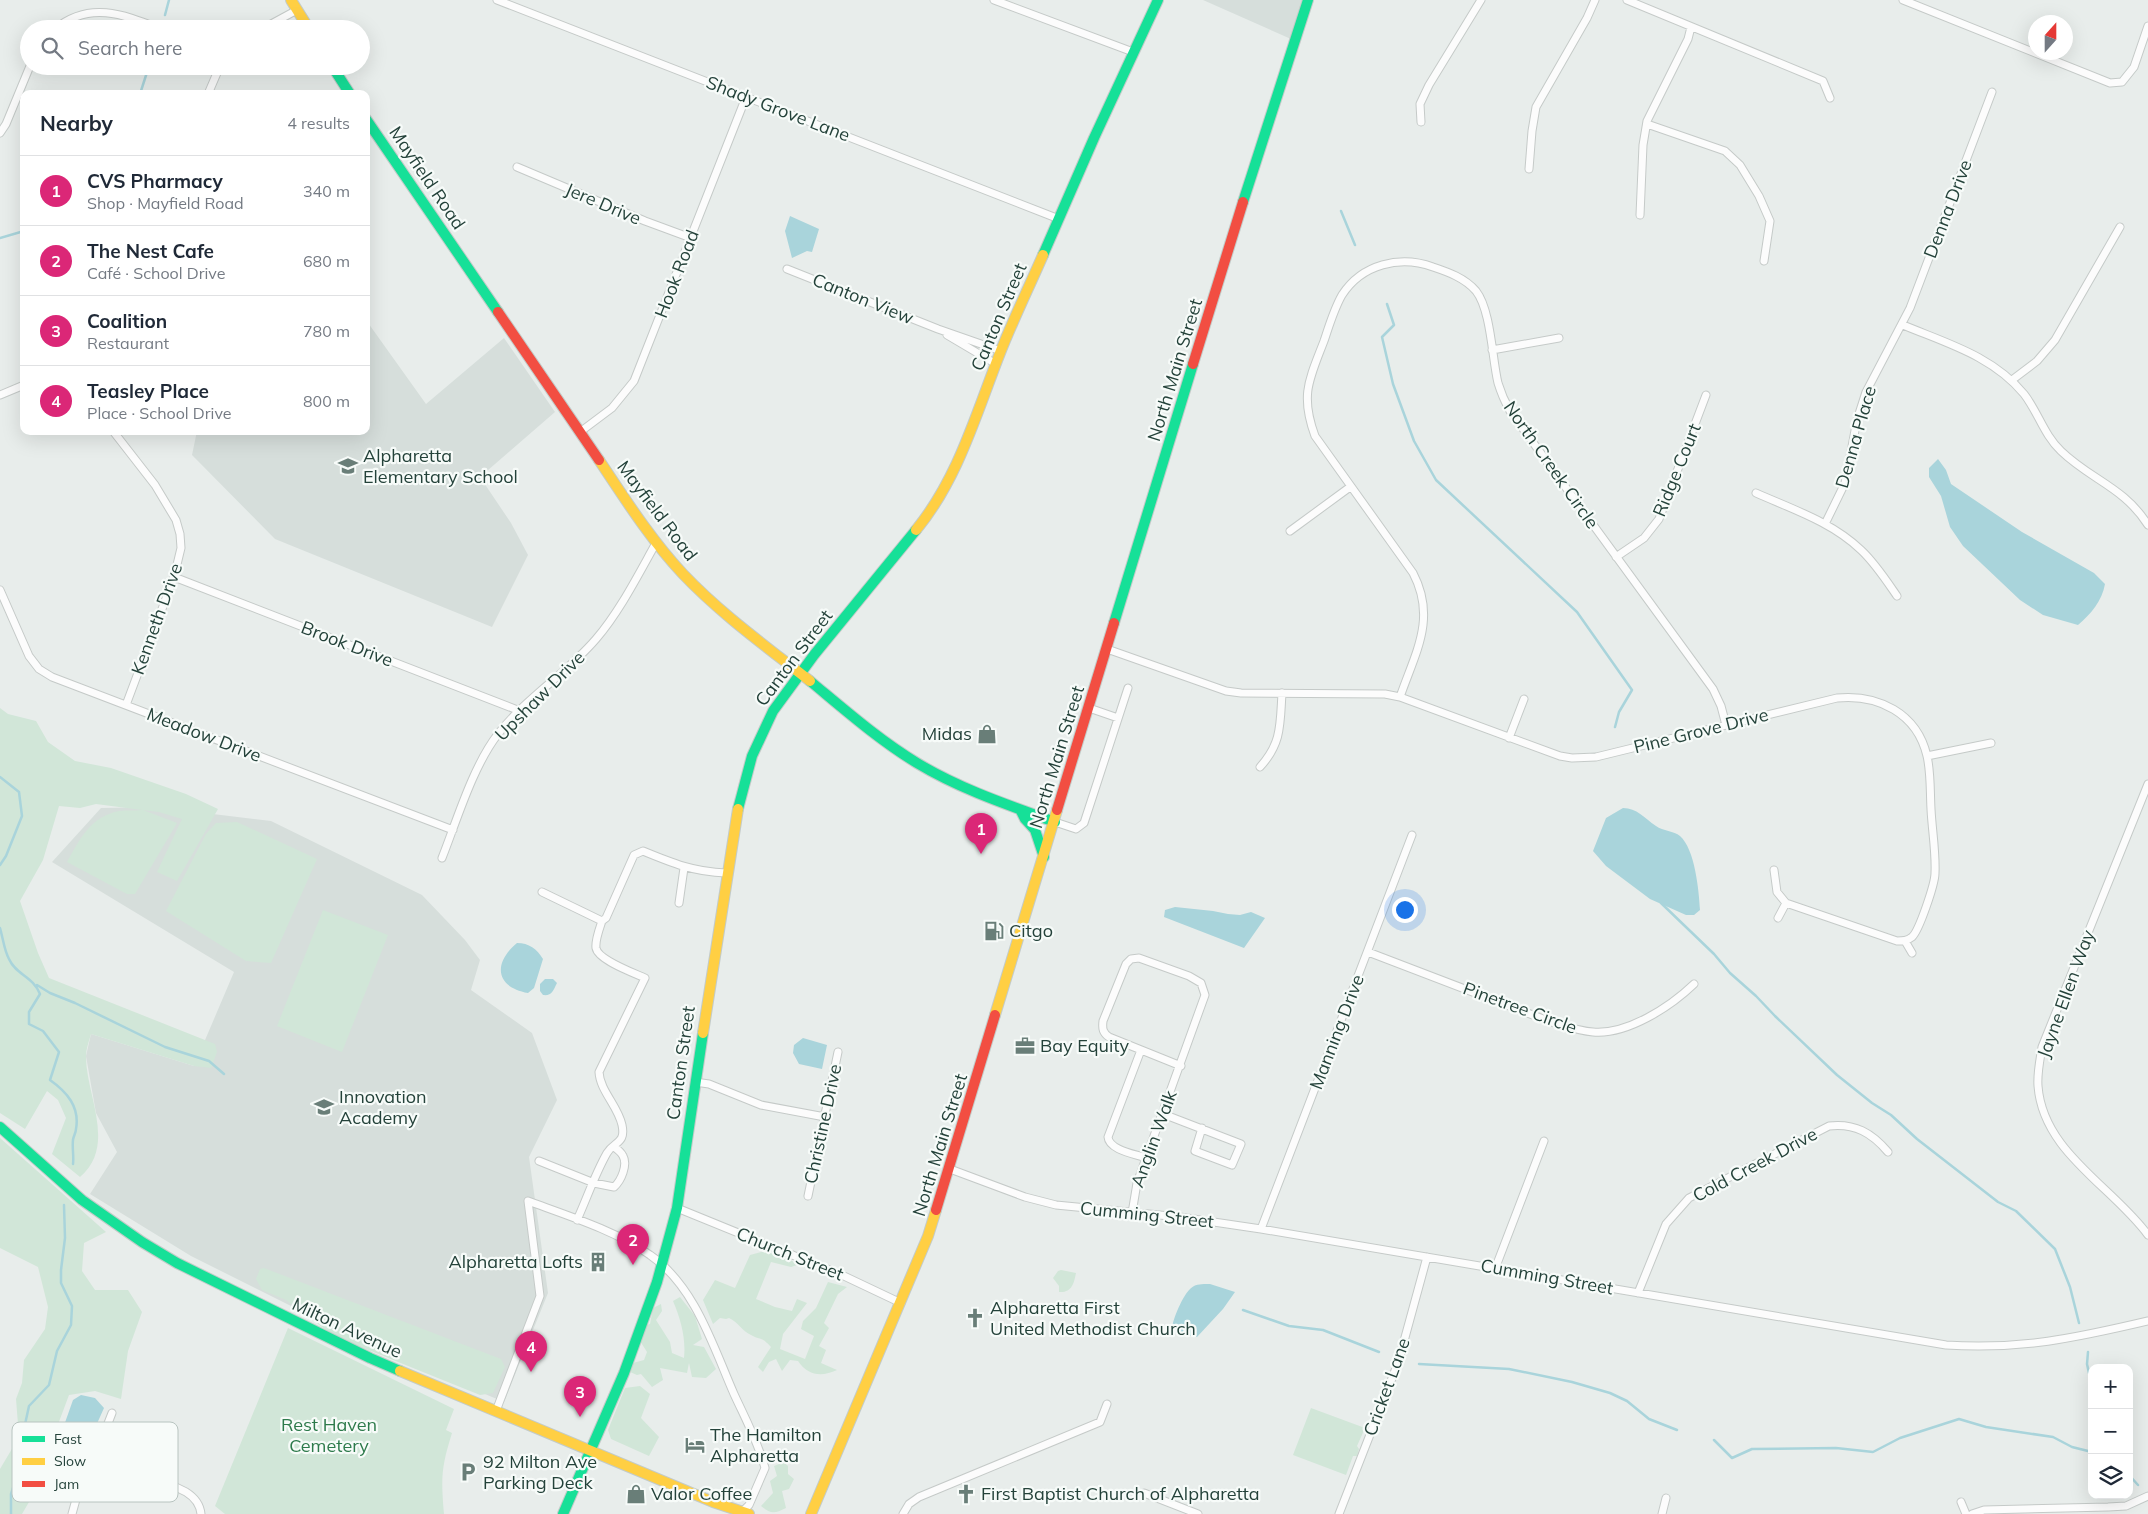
<!DOCTYPE html>
<meta charset="utf-8">
<style>
:root{--surface:#fff;--page:#f6f6f7;--text:#1f2937;--muted:#747a83;--line:#e0e1e3;--accent:#db2777}
body{margin:0;font-family:Mulish,sans-serif;background:var(--page);color:var(--text)}
.controls{position:absolute;right:15px;bottom:15px;display:grid;overflow:hidden;border-radius:10px;box-shadow:0 5px 20px #0002}
.controls button{width:45px;height:45px;display:grid;place-items:center;padding:0;border:0;border-bottom:1px solid var(--line);background:var(--surface);color:var(--text);font:25px sans-serif}
.compass{position:absolute;left:2028px;top:15px;width:45px;height:45px;border-radius:50%;background:var(--surface);box-shadow:0 5px 20px #0002;rotate:21deg}
.you{position:absolute;left:1404px;top:909px;width:18px;height:18px;margin:-12px;border:4px solid #fff;border-radius:50%;background:#1a73e8;box-shadow:0 0 0 8px #1a73e833}
.badge{display:grid;place-items:center;width:32px;height:32px;border-radius:50%;background:var(--accent);color:#fff;font-size:16px;font-weight:700}
.pin{position:absolute;translate:-50% -41px;filter:drop-shadow(0 1px 2px #0008)}
.pin::after{content:'';position:absolute;top:26px;width:18px;height:15px;background:inherit;clip-path:polygon(0 0,100% 0,50% 100%)}
.list{margin:0;padding:0;list-style:none}
h2{display:flex;justify-content:space-between;align-items:center;height:65px;margin:0;padding:0 20px;font-size:21px}
h2 small{font-size:16px;font-weight:400;color:var(--muted)}
.list li{display:grid;grid-template-columns:32px 1fr auto;gap:15px;align-items:center;box-sizing:border-box;height:70px;padding:0 20px;border-top:1px solid var(--line)}
.list b{display:block;font-size:19px;white-space:nowrap}
.list p{margin:0;font-size:16px;white-space:nowrap;color:var(--muted)}
.list em{font-size:16px;font-style:normal;color:var(--muted)}
.icon{flex:none;width:28px;height:28px;fill:none;stroke:currentColor;stroke-width:2;stroke-linecap:round;stroke-linejoin:round}
.map{position:relative;flex:none;width:2148px;height:1514px;overflow:hidden}
.search{position:absolute;background:var(--surface);box-shadow:0 5px 20px #0002;left:20px;top:20px;width:350px;height:55px;display:flex;align-items:center;gap:12px;box-sizing:border-box;padding:0 18px;border-radius:28px;color:var(--muted);font-size:19px}
.panel{position:absolute;background:var(--surface);box-shadow:0 5px 20px #0002;left:20px;top:90px;width:350px;height:345px;border-radius:10px}
.map>svg:first-child{display:block}
.built{fill:#d6dedb}
.green{fill:#d1e6d8}
.water{fill:#a9d4db}
.lines{fill:none;stroke-linecap:round;stroke-linejoin:round}
.stream{stroke:#a9d4db;stroke-width:2.5}
.street-casing{stroke:#c5cac8;stroke-width:9}
.fast-casing{stroke:#c3cbc8;stroke-width:12}
.slow-casing{stroke:#c3cbc8;stroke-width:12}
.jam-casing{stroke:#c3cbc8;stroke-width:12}
.street{stroke:#fcfcfc;stroke-width:7}
.fast{stroke:#16e098;stroke-width:10}
.slow{stroke:#ffcf43;stroke-width:10}
.jam{stroke:#f24e42;stroke-width:10}
.labels{text-anchor:middle;stroke-width:4.5;stroke-linejoin:round;paint-order:stroke}
.street-label{font-size:18px;fill:#24423a;stroke:#f7fbf9}
.poi-label{font-size:18px;fill:#24423a;stroke:#f7fbf9;text-anchor:start}
.park-label{font-size:18px;fill:#2d7a4b;stroke:#f7fbf9}
.key{fill:#f7fbf9;stroke:#b8c4c0;stroke-width:1}
.key-label{font-size:14px;fill:#24423a}
</style>
<div class="map">
<svg width="2148" height="1514" viewBox="0 0 2148 1514">
<rect width="100%" height="100%" fill="#e8edeb"/>
<path class="built" d="M1203 0H1308L1291 39Z
M366 320 426 404 504 338 555 412 480 477 511 523 528 555 492 627 275 539 192 455 197 431H366Z
M155 807 271 821 422 895 465 940 480 960 471 990 532 1033 557 1100 529 1157 548 1293 504 1402 371 1346 191 1256 90 1194 117 1152 96 1113 86 1056 91 1034 194 1066 234 972 52 862 101 808Z"/>
<path class="green" d="M0 708 8 714 36 721 48 742 75 761 111 768 186 794 218 809 177 881 157 872 182 819 159 812 143 810 177 823 135 894H127L67 862C80 839 90 817 119 811 126 810 135 811 142 810L96 804 80 808 59 806 43 860 20 901 38 953 49 978 215 1044 217 1052 211 1068 194 1066 91 1034C89 1041 86 1049 86 1057 86 1095 117 1146 80 1177L52 1154 66 1118 58 1100 47 1091 25 1129 0 1113Z
M237 822 317 859 271 963 246 961 166 911 206 834 216 823Z
M323 910 388 935 342 1052 277 1026Z
M0 1138 106 1232 84 1243 82 1271 95 1290H128L142 1312 128 1351 121 1399 95 1391 69 1395 29 1502 22 1514H0V1469L19 1437 16 1399 22 1383 24 1360 45 1329 48 1307 38 1267 0 1248Z
M765 1251 800 1264 791 1267 771 1262 756 1299 775 1307 792 1311 797 1299 807 1303 783 1334 780 1349 805 1359 814 1336 801 1329 803 1321 816 1308 828 1282 847 1287 838 1294 824 1323 829 1328 819 1346 826 1350 821 1363 837 1370C822 1377 808 1376 798 1361L790 1360 782 1371 776 1359 769 1362 763 1372 758 1367 771 1347C760 1335 761 1341 751 1335 742 1331 738 1322 729 1318L726 1319 720 1318 713 1324 703 1300 715 1280 735 1288 750 1255Z
M264 1268 501 1359 505 1367 493 1393 480 1395 361 1347 326 1330 286 1300 262 1290 256 1279 260 1269Z
M1061 1270 1076 1273C1074 1283 1072 1293 1059 1292V1286L1053 1278 1058 1271Z
M680 1297 695 1316 702 1339 693 1345 704 1347 716 1369 706 1378 692 1377 689 1363 687 1373 660 1368 663 1380 652 1387 641 1374 637 1375 630 1372 633 1363 644 1360 647 1352 640 1341 646 1325 650 1324 653 1308 661 1304 662 1311 656 1320 670 1342 672 1353 684 1358C686 1338 681 1320 673 1301Z
M288 1328 454 1409 446 1430 452 1433C441 1468 441 1478 444 1514H225L215 1506Z
M640 1386 650 1394 641 1418 659 1437 649 1456 611 1439 608 1430 625 1388Z
M1311 1408 1365 1428 1357 1446 1359 1449 1357 1456H1353L1346 1475 1293 1455Z
M784 1462 788 1466V1474L794 1479 789 1489 782 1491 786 1508C774 1514 771 1514 761 1506L773 1493 770 1481 777 1476 774 1466Z"/>
<path class="water" d="M790 216 819 229 812 252 807 251 792 258 785 231Z
M1938 459 1946 470 1951 484 2022 532 2094 573 2105 584C2102 601 2091 614 2078 625L2043 615 2020 600 1963 546 1950 527 1941 496 1929 477V468Z
M1623 808C1637 808 1644 818 1656 826 1663 831 1674 831 1680 836 1695 849 1699 891 1700 910L1694 915H1686L1650 899 1606 866 1593 851 1606 818Z
M1175 907 1213 911 1228 914 1240 915 1251 912 1265 918 1244 948 1164 917 1165 910Z
M517 943C529 943 537 949 543 959L534 988 528 993C495 987 493 963 517 943Z
M545 979H553L557 983C553 991 552 996 543 995L540 991V984Z
M803 1038 827 1045 822 1069 799 1064 793 1053 794 1045Z
M1210 1284 1235 1292 1223 1309 1197 1337 1181 1334 1172 1327C1174 1317 1184 1291 1194 1286 1198 1284 1205 1284 1210 1284Z
M81 1395 95 1398 104 1408 82 1457 73 1465 60 1460 56 1448 73 1400Z"/>
<g class="lines">
<path class="stream" d="M165 15 169 0
M140 94 149 66
M1341 211 1355 245
M0 238 24 231
M1387 304 1394 325 1382 337 1393 384 1414 441 1436 480 1577 612 1632 690 1619 712 1615 727
M0 777 19 792 22 816 6 856 0 865
M1661 903 1714 954 1730 973 1756 996 1775 1016 1837 1075 1872 1103 1891 1115 1917 1139 1998 1202 2016 1211 2055 1249 2070 1287 2079 1323
M0 928C3 938 4 950 9 959 16 975 33 976 40 994L29 1012V1024L43 1031 59 1052 50 1080C67 1092 80 1107 76 1129 76 1133 73 1137 73 1140 72 1148 74 1156 73 1164
M37 985 50 993 75 1003 165 1047 209 1061 224 1074
M1243 1310 1289 1326 1323 1330 1379 1352
M2088 1352 2087 1364 2092 1387
M1419 1364 1509 1369 1572 1382 1610 1393 1627 1401 1649 1419 1677 1430
M1714 1440 1732 1458 1752 1449 1836 1448 1873 1452 1900 1438 1959 1419 1986 1427 2053 1437 2072 1447 2092 1452
M2129 1475 2138 1485
M11 1514V1494L22 1461 31 1441 24 1429 29 1406 49 1385 57 1351 71 1325 72 1306 61 1283V1270L65 1238 64 1205"/>
<defs>
<path id="street" d="M497 0 1059 219
M994 0 1133 52
M1627 0 1823 81 1830 98
M1903 0 2110 83 2122 82 2134 67 2148 26
M55 29C90 0 125 15 161 29
M262 29 297 10
M208 94 220 66
M1421 122 1420 104 1429 85 1481 0
M1647 124 1725 151 1740 165 1759 196 1770 221 1764 261
M0 133 6 124 30 66
M517 167 645 221 691 238
M1529 169 1532 131 1536 107 1587 18 1595 0
M1640 215 1643 145 1647 121 1688 39 1691 27
M787 269 938 329 1001 351
M1903 325C1946 343 1993 356 2024 394 2038 412 2044 435 2061 451 2091 480 2124 487 2148 525
M947 335 996 364
M1492 350 1559 338
M2012 380 2037 361 2055 340 2120 227
M0 395 24 385
M113 431 155 485 176 520 180 534 181 548 174 577 126 705
M580 432 612 408 634 381 746 97
M1756 493C1792 509 1832 522 1861 550 1875 563 1886 580 1897 596
M1825 524 1845 483 1857 420 1866 392 1910 308 1992 92
M1290 531 1350 487
M1616 557 1644 538 1659 519 1706 395
M174 577 520 711
M0 590 29 656 39 669 52 677 453 830
M1107 649 1226 691 1241 693 1385 694 1400 697 1560 756 1572 758 1596 757 1837 698C1878 694 1917 713 1927 756 1931 773 1930 792 1931 809 1932 830 1936 852 1935 873 1935 884 1919 931 1912 937 1907 941 1903 941 1897 941L1786 903 1777 892 1774 870
M1400 697C1415 653 1437 619 1413 573L1315 436C1300 395 1309 380 1324 341 1329 326 1334 309 1342 295 1362 264 1400 255 1433 267 1448 272 1465 278 1476 291 1491 310 1492 358 1498 383 1501 393 1505 402 1510 411L1713 689 1721 706 1726 725
M1089 708 1118 718
M1509 738 1524 699
M1927 756 1991 743
M1260 767C1282 743 1280 724 1282 693
M2148 784 2042 1047C2040 1060 2037 1073 2038 1086 2043 1152 2112 1186 2148 1235
M1055 822 1076 829 1084 823 1128 688
M442 858C457 820 473 766 498 734 526 698 566 674 596 639 620 611 638 575 656 543
M542 892 602 921 606 918 634 855 643 851C672 863 694 872 726 873
M679 903 684 868
M1778 918 1786 903
M1905 941 1912 953
M1368 952 1551 1022C1565 1026 1579 1031 1593 1032 1627 1035 1670 1007 1694 984
M1141 1050 1108 1137C1109 1150 1135 1154 1146 1158
M695 1082 709 1084 761 1105 825 1117
M1163 1114 1241 1144 1232 1165 1195 1151 1202 1128
M539 1161 594 1183 614 1187C621 1181 628 1165 623 1156 621 1152 617 1149 614 1147
M950 1169 1025 1197 1056 1205 1180 1217 1261 1229 1946 1345C2020 1350 2076 1338 2148 1321
M808 1196 838 1052
M677 1208 844 1276 901 1303
M1132 1213 1137 1183 1205 995 1201 983 1189 976 1139 958 1131 959 1126 964 1103 1021C1102 1029 1103 1033 1109 1037L1181 1066
M577 1220C587 1198 595 1174 607 1153 614 1141 626 1144 622 1125 618 1106 600 1091 599 1072L645 978C634 973 598 960 596 948 595 940 599 930 602 921
M1261 1229 1412 835
M1495 1269 1544 1141
M1638 1293 1666 1224 1689 1198 1829 1126C1855 1123 1872 1133 1888 1152
M496 1411 540 1296 528 1201C566 1215 617 1231 650 1255 695 1286 713 1346 734 1394 745 1418 758 1442 765 1468L749 1505 743 1511
M98 1449 186 1492C194 1497 200 1504 201 1514
M1144 1493 1198 1514
M1961 1502 1966 1514
M72 1514 80 1485 98 1449 112 1413
M903 1514 909 1504 919 1497 1100 1422 1107 1404
M1339 1514 1398 1363 1427 1257
M1662 1514 1666 1498
M1972 1514 1984 1510 2108 1507 2126 1506 2148 1496"/>
<path id="fast" d="M332 66 350 94
M366 119 498 312
M1243 202 1308 0
M1043 255 1094 138 1158 0
M1114 623 1193 364
M810 681C845 710 879 740 917 763 960 789 1008 805 1055 822
M738 809 752 756 773 711 814 655 916 530
M1021 811 1025 819 1035 830 1044 857
M0 1127 82 1200 142 1242 177 1263 370 1358 400 1371
M563 1514 624 1373 657 1282 677 1208 703 1033"/>
<path id="slow" d="M291 0 309 29
M599 460C625 499 651 540 683 574 721 614 767 647 810 681
M916 530C958 479 976 414 1000 353 1013 320 1029 287 1043 255
M995 1015 1057 810
M703 1033 738 809
M400 1371 713 1502 749 1514
M811 1514 928 1236 936 1210"/>
<path id="jam" d="M498 312 599 460
M1193 364 1243 202
M1057 810 1114 623
M936 1210 995 1015"/>
</defs>
<use href="#street" class="street-casing"/>
<use href="#fast" class="fast-casing"/>
<use href="#slow" class="slow-casing"/>
<use href="#jam" class="jam-casing"/>
<use href="#street" class="street"/>
<use href="#fast" class="fast"/>
<use href="#slow" class="slow"/>
<use href="#jam" class="jam"/>
</g>
<defs>
<symbol id="school-bare" viewBox="-9 -9 18 18"><path d="M0-5L7-2L0 1L-7-2ZM-4 1L0 2.5L4 1V4Q0 6-4 4Z" fill="#697e78" stroke="#f7fbf9" stroke-width="2.5" paint-order="stroke"/></symbol>
<symbol id="shop-bare" viewBox="-9 -9 18 18"><path d="M-5-2.5h2.3a2.7 3.5 0 0 1 5.4 0H5L5.5 6h-11ZM-1.5-2.5h3a1.5 2.3 0 0 0-3 0Z" fill="#697e78" stroke="#f7fbf9" stroke-width="2.5" paint-order="stroke"/></symbol>
<symbol id="fuel-bare" viewBox="-9 -9 18 18"><path d="M-5.5-6h7V0h2V4h1.3V-2.5L3-4.5l.8-.8L6-3V5H2.5V1h-1V6h-7ZM-4.2-4.7v3.2H.2V-4.7Z" fill="#697e78" stroke="#f7fbf9" stroke-width="2.5" paint-order="stroke"/></symbol>
<symbol id="office-bare" viewBox="-9 -9 18 18"><path d="M-6-3h4V-5.5h4V-3h4V5H-6ZM-1-4.5V-3h2v-1.5ZM-6 0V1H6V0Z" fill="#697e78" stroke="#f7fbf9" stroke-width="2.5" paint-order="stroke"/></symbol>
<symbol id="building-bare" viewBox="-9 -9 18 18"><path d="M-4-6H4V6H1V3H-1V6H-4ZM-2.5-4.3h1.7v1.8h-1.7ZM.8-4.3h1.7v1.8H.8ZM-2.5-1h1.7V.8h-1.7ZM.8-1h1.7V.8H.8Z" fill="#697e78" stroke="#f7fbf9" stroke-width="2.5" paint-order="stroke"/></symbol>
<symbol id="church-bare" viewBox="-9 -9 18 18"><path d="M-1.2-6h2.4v3.5h3.3v2.4h-3.3V6h-2.4V-.1h-3.3v-2.4h3.3Z" fill="#697e78" stroke="#f7fbf9" stroke-width="2.5" paint-order="stroke"/></symbol>
<symbol id="hotel-bare" viewBox="-9 -9 18 18"><path d="M-6-4.5h1.5V1H6V5H4.5V3h-9V5H-6ZM-4 0a1.8 1.8 0 1 1 3.6 0ZM.5 0V-2.5h3Q6-2.5 6 0Z" fill="#697e78" stroke="#f7fbf9" stroke-width="2.5" paint-order="stroke"/></symbol>
<symbol id="parking-bare" viewBox="-9 -9 18 18"><path d="M-3.5-5.5H1a3.5 3.5 0 0 1 0 7H-1V5.5H-3.5ZM-1-3.4V-.6H.8a1.4 1.4 0 0 0 0-2.8Z" fill="#697e78" stroke="#f7fbf9" stroke-width="2.5" paint-order="stroke"/></symbol>
</defs>
<g fill-rule="evenodd">
<use href="#school-bare" x="334" y="452" width="28" height="28"/>
<use href="#shop-bare" x="973" y="720" width="28" height="28"/>
<use href="#fuel-bare" x="980" y="917" width="28" height="28"/>
<use href="#office-bare" x="1011" y="1032" width="28" height="28"/>
<use href="#school-bare" x="310" y="1093" width="28" height="28"/>
<use href="#building-bare" x="584" y="1248" width="28" height="28"/>
<use href="#church-bare" x="961" y="1304" width="28" height="28"/>
<use href="#hotel-bare" x="681" y="1431" width="28" height="28"/>
<use href="#parking-bare" x="454" y="1458" width="28" height="28"/>
<use href="#shop-bare" x="622" y="1480" width="28" height="28"/>
<use href="#church-bare" x="952" y="1480" width="28" height="28"/>
</g>
<g class="labels">
<g class="street-label">
<text transform="translate(778 109) rotate(21)" y="6">Shady Grove Lane</text>
<text transform="translate(427 178) rotate(56)" y="6">Mayfield Road</text>
<text transform="translate(603 204) rotate(23)" y="6">Jere Drive</text>
<text transform="translate(1948 209) rotate(-69)" y="6">Denna Drive</text>
<text transform="translate(677 274) rotate(-69)" y="6">Hook Road</text>
<text transform="translate(863 299) rotate(22)" y="6">Canton View</text>
<text transform="translate(999 317) rotate(-67)" y="6">Canton Street</text>
<text transform="translate(1175 370) rotate(-73)" y="6">North Main Street</text>
<text transform="translate(1856 437) rotate(-74)" y="6">Denna Place</text>
<text transform="translate(1551 465) rotate(55)" y="6">North Creek Circle</text>
<text transform="translate(1677 470) rotate(-68)" y="6">Ridge Court</text>
<text transform="translate(657 511) rotate(53)" y="6">Mayfield Road</text>
<text transform="translate(157 619) rotate(-70)" y="6">Kenneth Drive</text>
<text transform="translate(347 644) rotate(21)" y="6">Brook Drive</text>
<text transform="translate(794 658) rotate(-53)" y="6">Canton Street</text>
<text transform="translate(540 696) rotate(-45)" y="6">Upshaw Drive</text>
<text transform="translate(1701 731) rotate(-14)" y="6">Pine Grove Drive</text>
<text transform="translate(204 735) rotate(21)" y="6">Meadow Drive</text>
<text transform="translate(1057 757) rotate(-73)" y="6">North Main Street</text>
<text transform="translate(2066 994) rotate(-70)" y="6">Jayne Ellen Way</text>
<text transform="translate(1520 1008) rotate(20)" y="6">Pinetree Circle</text>
<text transform="translate(1337 1032) rotate(-69)" y="6">Manning Drive</text>
<text transform="translate(681 1063) rotate(-82)" y="6">Canton Street</text>
<text transform="translate(823 1124) rotate(-78)" y="6">Christine Drive</text>
<text transform="translate(1154 1139) rotate(-70)" y="6">Anglin Walk</text>
<text transform="translate(940 1145) rotate(-73)" y="6">North Main Street</text>
<text transform="translate(1755 1165) rotate(-28)" y="6">Cold Creek Drive</text>
<text transform="translate(1147 1215) rotate(6)" y="6">Cumming Street</text>
<text transform="translate(790 1254) rotate(22)" y="6">Church Street</text>
<text transform="translate(1547 1277) rotate(10)" y="6">Cumming Street</text>
<text transform="translate(347 1328) rotate(25)" y="6">Milton Avenue</text>
<text transform="translate(1387 1387) rotate(-70)" y="6">Cricket Lane</text>
</g>
<g class="poi-label">
<text x="363" y="462">Alpharetta<tspan x="363" dy="21">Elementary School</tspan></text>
<text x="972" y="740" text-anchor="end">Midas</text>
<text x="1009" y="937">Citgo</text>
<text x="1040" y="1052">Bay Equity</text>
<text x="339" y="1103">Innovation<tspan x="339" dy="21">Academy</tspan></text>
<text x="583" y="1268" text-anchor="end">Alpharetta Lofts</text>
<text x="990" y="1314">Alpharetta First<tspan x="990" dy="21">United Methodist Church</tspan></text>
<text x="710" y="1441">The Hamilton<tspan x="710" dy="21">Alpharetta</tspan></text>
<text x="483" y="1468">92 Milton Ave<tspan x="483" dy="21">Parking Deck</tspan></text>
<text x="651" y="1500">Valor Coffee</text>
<text x="981" y="1500">First Baptist Church of Alpharetta</text>
</g>
<g class="park-label">
<text x="329" y="1431">Rest Haven<tspan x="329" dy="21">Cemetery</tspan></text>
</g>
</g>
<rect x="12" y="1422" width="166" height="80" rx="8" class="key"/>
<rect x="22" y="1436" width="23" height="6" fill="#16e098"/>
<rect x="22" y="1458" width="23" height="7" fill="#ffcf43"/>
<rect x="22" y="1481" width="23" height="6" fill="#f24e42"/>
<g class="key-label">
<text x="54" y="1444">Fast</text>
<text x="54" y="1466">Slow</text>
<text x="54" y="1489">Jam</text>
</g>
</svg>
<div class="controls">
<button>+</button>
<button>−</button>
<button><svg class="icon" aria-label="layers" viewBox="0 0 24 24"><path d="M12 4l9 5-9 5-9-5zM3 14l9 5 9-5"/></svg></button>
</div>
<svg class="compass" viewBox="-18 -18 36 36"><path d="M0-13l5 13h-10z" fill="#e53935"/><path d="M0 13l5-13h-10z" fill="#747a83"/></svg>
<div class="you"></div>
<div class="pin badge" style="left:981px;top:854px">1</div>
<div class="pin badge" style="left:633px;top:1265px">2</div>
<div class="pin badge" style="left:580px;top:1417px">3</div>
<div class="pin badge" style="left:531px;top:1372px">4</div>
<div class="search"><svg class="icon" aria-label="search" viewBox="0 0 24 24"><circle cx="10" cy="10" r="6"/><path d="M15 15l6 6"/></svg>Search here</div>
<section class="panel">
<h2>Nearby<small>4 results</small></h2>
<ul class="list">
<li><span class="badge">1</span><div><b>CVS Pharmacy</b><p>Shop · Mayfield Road</p></div><em>340 m</em></li>
<li><span class="badge">2</span><div><b>The Nest Cafe</b><p>Café · School Drive</p></div><em>680 m</em></li>
<li><span class="badge">3</span><div><b>Coalition</b><p>Restaurant</p></div><em>780 m</em></li>
<li><span class="badge">4</span><div><b>Teasley Place</b><p>Place · School Drive</p></div><em>800 m</em></li>
</ul>
</section>
</div>
